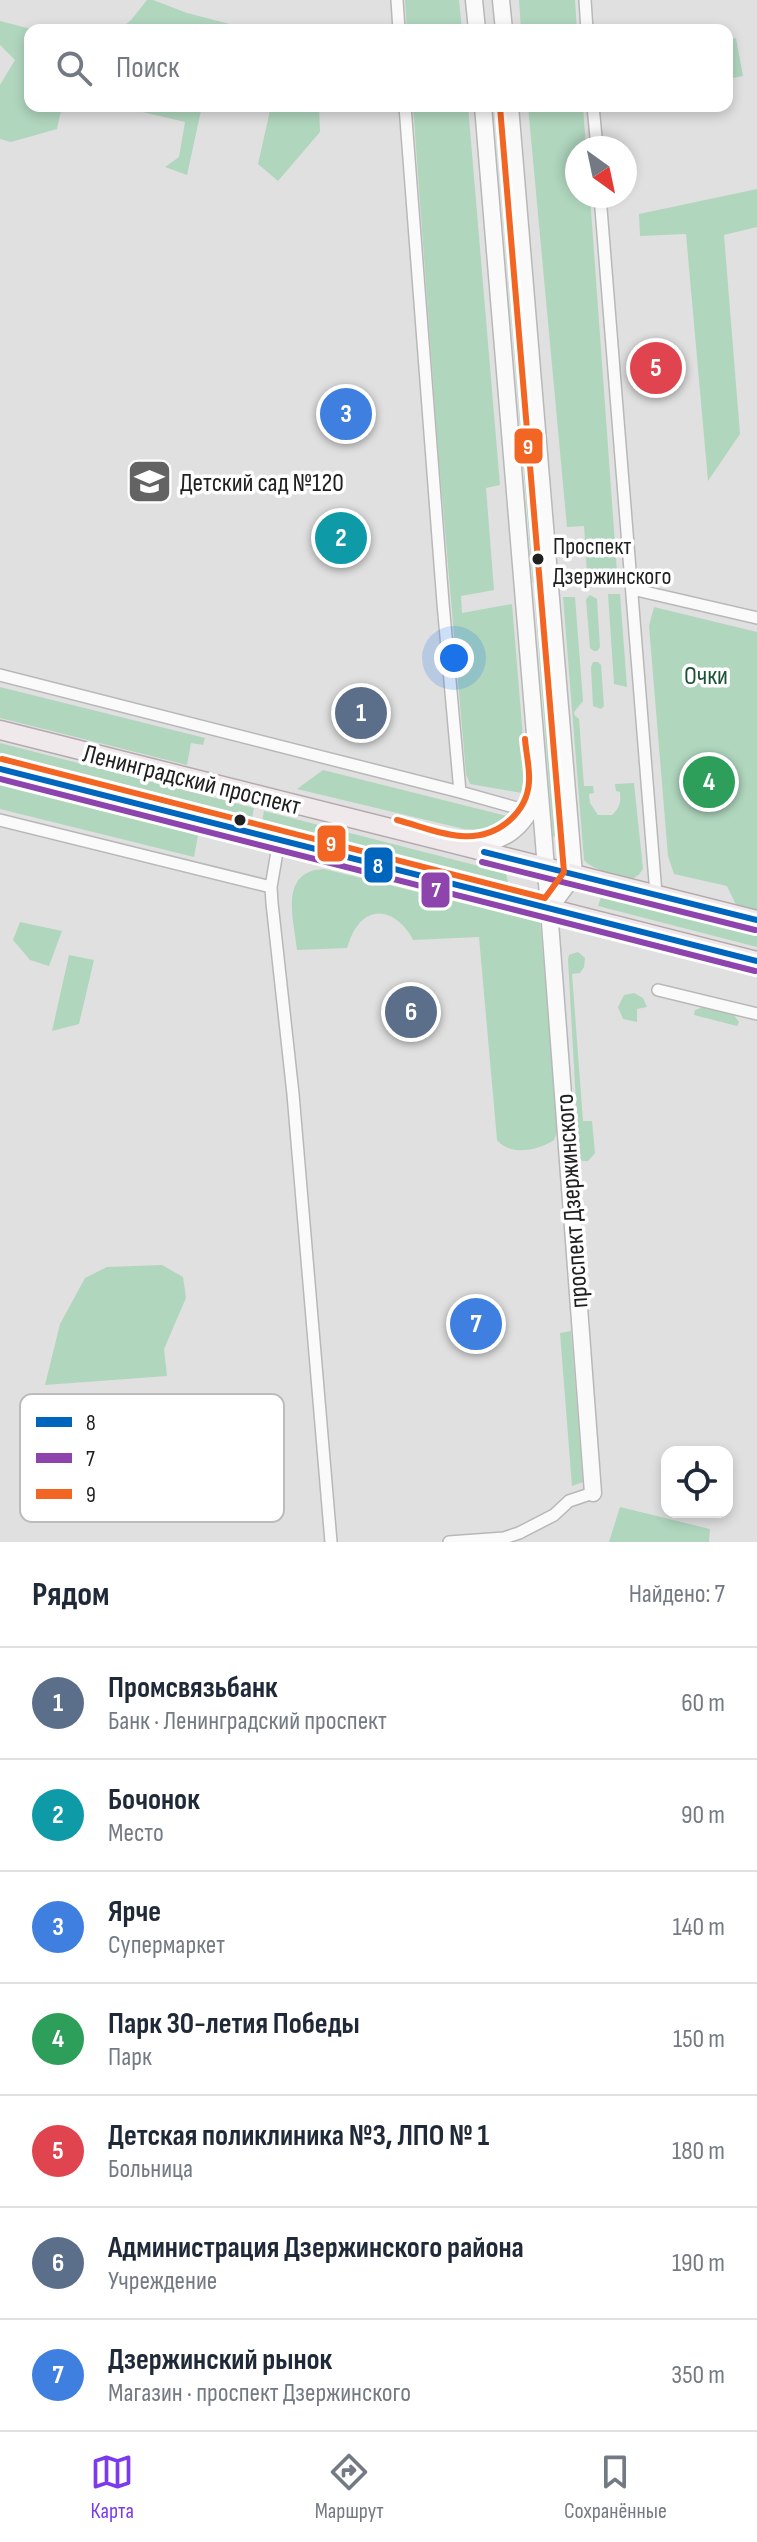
<!DOCTYPE html>
<html lang="ru">
<meta charset="utf-8">
<style>
:root{--surface:#fff;--page:#f2f2f3;--text:#1f2937;--muted:#747a83;--line:#e0e1e3;--accent:#7c3aed}
body{margin:0;font-family:"Sofia Sans Condensed",sans-serif;background:var(--page);color:var(--text)}
.controls{position:absolute;right:24px;bottom:24px;display:grid;overflow:hidden;border-radius:16px;box-shadow:0 4px 12px #0003}
.controls button{width:72px;height:72px;display:grid;place-items:center;padding:0;border:0;border-bottom:2px solid var(--line);background:var(--surface);color:var(--text);font:40px sans-serif}
.compass{position:absolute;left:565px;top:136px;width:72px;height:72px;border-radius:50%;background:var(--surface);box-shadow:0 4px 12px #0003;rotate:147deg}
.you{position:absolute;left:454px;top:658px;width:28px;height:28px;margin:-20px;border:6px solid #fff;border-radius:50%;background:#1a73e8;box-shadow:0 0 0 12px #1a73e833}
.badge{display:grid;place-items:center;width:52px;height:52px;border-radius:50%;background:var(--accent);color:#fff;font-size:26px;font-weight:700}
.pin{position:absolute;translate:-50% -50%;border:4px solid #fff;box-shadow:0 2px 8px #0006}
.list{margin:0;padding:0;list-style:none}
h2{display:flex;justify-content:space-between;align-items:center;height:104px;margin:0;padding:0 32px;font-size:34px}
h2 small{font-size:26px;font-weight:400;color:var(--muted)}
.list li{display:grid;grid-template-columns:52px 1fr auto;gap:24px;align-items:center;box-sizing:border-box;height:112px;padding:0 32px;border-top:2px solid var(--line)}
.list b{display:block;font-size:30px;white-space:nowrap}
.list p{margin:0;font-size:26px;white-space:nowrap;color:var(--muted)}
.list em{font-size:26px;font-style:normal;color:var(--muted)}
.icon{flex:none;width:44px;height:44px;fill:none;stroke:currentColor;stroke-width:2;stroke-linecap:round;stroke-linejoin:round}
.map{position:relative;flex:none;width:757px;height:1542px;overflow:hidden}
.search{position:absolute;background:var(--surface);box-shadow:0 4px 12px #0003;left:24px;right:24px;top:24px;height:88px;display:flex;align-items:center;gap:20px;box-sizing:border-box;padding:0 28px;border-radius:16px;color:var(--muted);font-size:30px}
.sheet{height:888px;background:var(--surface)}
nav{display:flex;justify-content:space-around;align-items:center;box-sizing:border-box;height:112px;border-top:2px solid var(--line);background:var(--surface);font-size:22px;color:var(--muted)}
nav a{display:grid;justify-items:center;gap:4px}
nav .on{color:var(--accent)}
.map>svg:first-child{display:block}
.green{fill:#b0d6be}
.lines{fill:none;stroke-linecap:round;stroke-linejoin:round}
.street-casing{stroke:#b8b8b8;stroke-width:14}
.secondary-casing{stroke:#b8b8b8;stroke-width:19}
.primary-casing{stroke:#b4a9ac;stroke-width:21}
.street{stroke:#fafafa;stroke-width:11}
.secondary{stroke:#fafafa;stroke-width:16}
.primary{stroke:#f0e9eb;stroke-width:18}
.bus-1-casing{stroke:#fff;stroke-width:12}
.bus-2-casing{stroke:#fff;stroke-width:12}
.bus-3-casing{stroke:#fff;stroke-width:12}
.bus-1{stroke:#0065bd;stroke-width:6}
.bus-2{stroke:#8e44ad;stroke-width:6}
.bus-3{stroke:#f26522;stroke-width:6}
.bus-dot{fill:#202021;stroke:#fff;stroke-width:3}
.labels{text-anchor:middle;stroke-width:7;stroke-linejoin:round;paint-order:stroke}
.bus-label{font-size:24px;fill:#202021;stroke:#fff;text-anchor:start}
.poi-label{font-size:26px;fill:#202021;stroke:#fff;text-anchor:start}
.park-label{font-size:26px;fill:#1a5335;stroke:#fff}
.street-label{font-size:26px;fill:#202021;stroke:#fff}
.key{fill:#fff;stroke:#bcbcbc;stroke-width:2}
.key-label{font-size:22px;fill:#202021}
.line-badge{stroke:#fff;stroke-width:3}
.badge-label{font-size:22px;text-anchor:middle;font-weight:bold;fill:#fff}
</style>
<div class="map">
<svg width="757" height="1542" viewBox="0 0 757 1542">
<rect width="100%" height="100%" fill="#e0e0e0"/>
<path class="green" d="M147 0H153L187 13 253 30H119L131 20Z
M405 0H459L462 30H407Z
M519 0H575L577 30H521Z
M0 21 35 30H30V106H62L57 129 11 142 0 139V85L15 60 0 45Z
M736 38 743 76 727 79V40Z
M117 106H202L187 175 165 167 179 157 185 122Z
M271 106H319L320 132 278 181 258 164Z
M413 106H468L500 485 486 488 494 590 461 596 462 613 512 604 527 786 522 793 470 784 466 774 438 449Z
M494 106H499L539 583H533Z
M528 106H583L586 148H577V196H590L617 572 587 574 584 526 567 527Z
M757 189V227L724 235 740 434 708 481 686 234 640 236 639 214Z
M608 594H620L627 687 614 684Z
M590 595 597 599 600 647 597 651H594L590 648 586 599Z
M563 597H575L583 701 574 712 575 716 579 719 584 786H593L594 793 589 794 590 803 598 815H612C620 808 621 802 620 792L616 791 615 784 634 783 643 869C640 873 639 876 633 878 623 880 590 868 584 860Z
M540 598 560 835 558 838 553 836 535 599Z
M654 607 757 632V910L736 905 727 886 674 874 668 856 649 626Z
M593 662H598L601 665 604 706 601 709 593 706 591 667Z
M0 687 205 738 203 745 191 743 187 765 0 718Z
M0 743 254 808 252 818 0 754Z
M323 770 511 817C496 830 484 831 464 829L297 789Z
M0 785 198 835 194 857 0 809Z
M264 811 506 873 508 882 503 885 262 822Z
M324 869 540 922 559 1127 554 1140C538 1151 510 1156 497 1140L479 937 413 940C403 919 377 901 358 925 352 932 350 940 347 948L297 950C294 920 278 871 324 869Z
M601 897 757 936V947L598 906Z
M20 922 62 931 49 966 30 960 13 940Z
M578 952 585 958 584 967 580 973 572 974 583 1121H592L595 1153 588 1161H582L579 1156 568 960 569 955Z
M69 955 94 960 79 1024 52 1031Z
M634 993 643 998 647 1007 637 1009V1022L623 1019 618 1007 624 995Z
M703 1007 734 1015 739 1022 737 1026 694 1015 695 1010Z
M162 1265 183 1277 186 1298 164 1349 167 1376 45 1385 60 1324 85 1278 107 1267Z
M571 1331 583 1482 572 1486 560 1333Z
M620 1507 710 1529 709 1542H609Z"/>
<g class="lines">
<defs>
<path id="street" d="M397 0 399 30
M585 0 587 30
M405 106 443 603 460 792
M593 106 597 148
M600 196 656 894
M632 589 757 618
M0 675 460 792 531 812
M0 820 271 887
M279 840 271 887 272 903 293 1094 331 1542
M658 990 757 1014
M449 1542 504 1538 519 1533 554 1515 569 1501 593 1493"/>
<path id="secondary" d="M474 0 477 30
M501 0 504 30
M483 106 544 843 593 1493
M510 106 574 875 549 909
M469 848C504 841 524 830 537 795"/>
<path id="primary" d="M0 730 757 920
M0 769 757 961"/>
</defs>
<use href="#street" class="street-casing"/>
<use href="#secondary" class="secondary-casing"/>
<use href="#primary" class="primary-casing"/>
<use href="#street" class="street"/>
<use href="#secondary" class="secondary"/>
<use href="#primary" class="primary"/>
<defs>
<path id="bus-1" d="M0 769 757 961
M484 852 757 920"/>
<path id="bus-2" d="M0 779 755 971
M482 862 755 930"/>
<path id="bus-3" d="M2 759 545 898 564 872 500 107
M397 820C436 830 475 851 510 820 521 810 528 798 529 782 530 768 526 753 525 739"/>
</defs>
<use href="#bus-1" class="bus-1-casing"/>
<use href="#bus-2" class="bus-2-casing"/>
<use href="#bus-3" class="bus-3-casing"/>
<use href="#bus-1" class="bus-1"/>
<use href="#bus-2" class="bus-2"/>
<use href="#bus-3" class="bus-3"/>
</g>
<defs>
<symbol id="school-square" viewBox="-11 -11 22 22"><rect x="-9" y="-9" width="18" height="18" rx="4" fill="#636364" stroke="#fff"/><path d="M0-5L7-2L0 1L-7-2ZM-4 1L0 2.5L4 1V4Q0 6-4 4Z" fill="#fff"/></symbol>
</defs>
<g fill-rule="evenodd">
<use href="#school-square" x="124" y="456" width="51" height="51"/>
</g>
<g class="bus-dot">
<circle cx="538" cy="559" r="7"/>
<circle cx="240" cy="820" r="7"/>
</g>
<g class="labels">
<g class="bus-label">
<text x="553" y="554">Проспект<tspan x="553" dy="30">Дзержинского</tspan></text>
</g>
<g class="poi-label">
<text x="180" y="491">Детский сад №120</text>
</g>
<g class="park-label">
<text x="706" y="684">Очки</text>
</g>
<g class="street-label">
<text transform="translate(192 779) rotate(14)" y="9">Ленинградский проспект</text>
<text transform="translate(571 1201) rotate(-94)" y="9">проспект Дзержинского</text>
</g>
</g>
<rect x="20" y="1394" width="264" height="128" rx="12" class="key"/>
<rect x="36" y="1417" width="36" height="10" fill="#0065bd"/>
<rect x="36" y="1453" width="36" height="10" fill="#8e44ad"/>
<rect x="36" y="1489" width="36" height="10" fill="#f26522"/>
<g class="key-label">
<text x="86" y="1430">8</text>
<text x="86" y="1466">7</text>
<text x="86" y="1502">9</text>
</g>
<g class="line-badge">
<rect x="513" y="427" width="31" height="38" rx="8" fill="#f26522"/>
<rect x="316" y="824" width="31" height="39" rx="8" fill="#f26522"/>
<rect x="363" y="846" width="31" height="38" rx="8" fill="#0065bd"/>
<rect x="420" y="871" width="31" height="38" rx="8" fill="#8e44ad"/>
</g>
<g class="badge-label">
<text x="528" y="454">9</text>
<text x="331" y="851">9</text>
<text x="378" y="873">8</text>
<text x="436" y="897">7</text>
</g>
</svg>
<div class="controls">
<button><svg class="icon" aria-label="locate" viewBox="0 0 24 24"><circle cx="12" cy="12" r="6"/><path d="M12 2v4M12 18v4M2 12h4M18 12h4"/></svg></button>
</div>
<svg class="compass" viewBox="-18 -18 36 36"><path d="M0-13l5 13h-10z" fill="#e53935"/><path d="M0 13l5-13h-10z" fill="#747a83"/></svg>
<div class="you"></div>
<div class="pin badge" style="left:361px;top:713px;background:#5c6f8a">1</div>
<div class="pin badge" style="left:341px;top:538px;background:#0f9aa8">2</div>
<div class="pin badge" style="left:346px;top:414px;background:#3f7fe0">3</div>
<div class="pin badge" style="left:709px;top:782px;background:#2e9e5b">4</div>
<div class="pin badge" style="left:656px;top:368px;background:#e0444e">5</div>
<div class="pin badge" style="left:411px;top:1012px;background:#5c6f8a">6</div>
<div class="pin badge" style="left:476px;top:1324px;background:#3f7fe0">7</div>
<div class="search"><svg class="icon" aria-label="search" viewBox="0 0 24 24"><circle cx="10" cy="10" r="6"/><path d="M15 15l6 6"/></svg>Поиск</div>
</div>
<section class="sheet">
<h2>Рядом<small>Найдено: 7</small></h2>
<ul class="list">
<li><span class="badge" style="background:#5c6f8a">1</span><div><b>Промсвязьбанк</b><p>Банк · Ленинградский проспект</p></div><em>60 m</em></li>
<li><span class="badge" style="background:#0f9aa8">2</span><div><b>Бочонок</b><p>Место</p></div><em>90 m</em></li>
<li><span class="badge" style="background:#3f7fe0">3</span><div><b>Ярче</b><p>Супермаркет</p></div><em>140 m</em></li>
<li><span class="badge" style="background:#2e9e5b">4</span><div><b>Парк 30-летия Победы</b><p>Парк</p></div><em>150 m</em></li>
<li><span class="badge" style="background:#e0444e">5</span><div><b>Детская поликлиника №3, ЛПО № 1</b><p>Больница</p></div><em>180 m</em></li>
<li><span class="badge" style="background:#5c6f8a">6</span><div><b>Администрация Дзержинского района</b><p>Учреждение</p></div><em>190 m</em></li>
<li><span class="badge" style="background:#3f7fe0">7</span><div><b>Дзержинский рынок</b><p>Магазин · проспект Дзержинского</p></div><em>350 m</em></li>
</ul>
</section>
<nav>
<a class="on"><svg class="icon" aria-label="map" viewBox="0 0 24 24"><path d="M3 6l6-2 6 2 6-2v14l-6 2-6-2-6 2zM9 4v14M15 6v14"/></svg>Карта</a>
<a><svg class="icon" aria-label="directions" viewBox="0 0 24 24"><path d="M12 3l9 9-9 9-9-9zM9 14v-3h6M13 9l2 2-2 2"/></svg>Маршрут</a>
<a><svg class="icon" aria-label="saved" viewBox="0 0 24 24"><path d="M7 4h10v16l-5-4-5 4z"/></svg>Сохранённые</a>
</nav>
